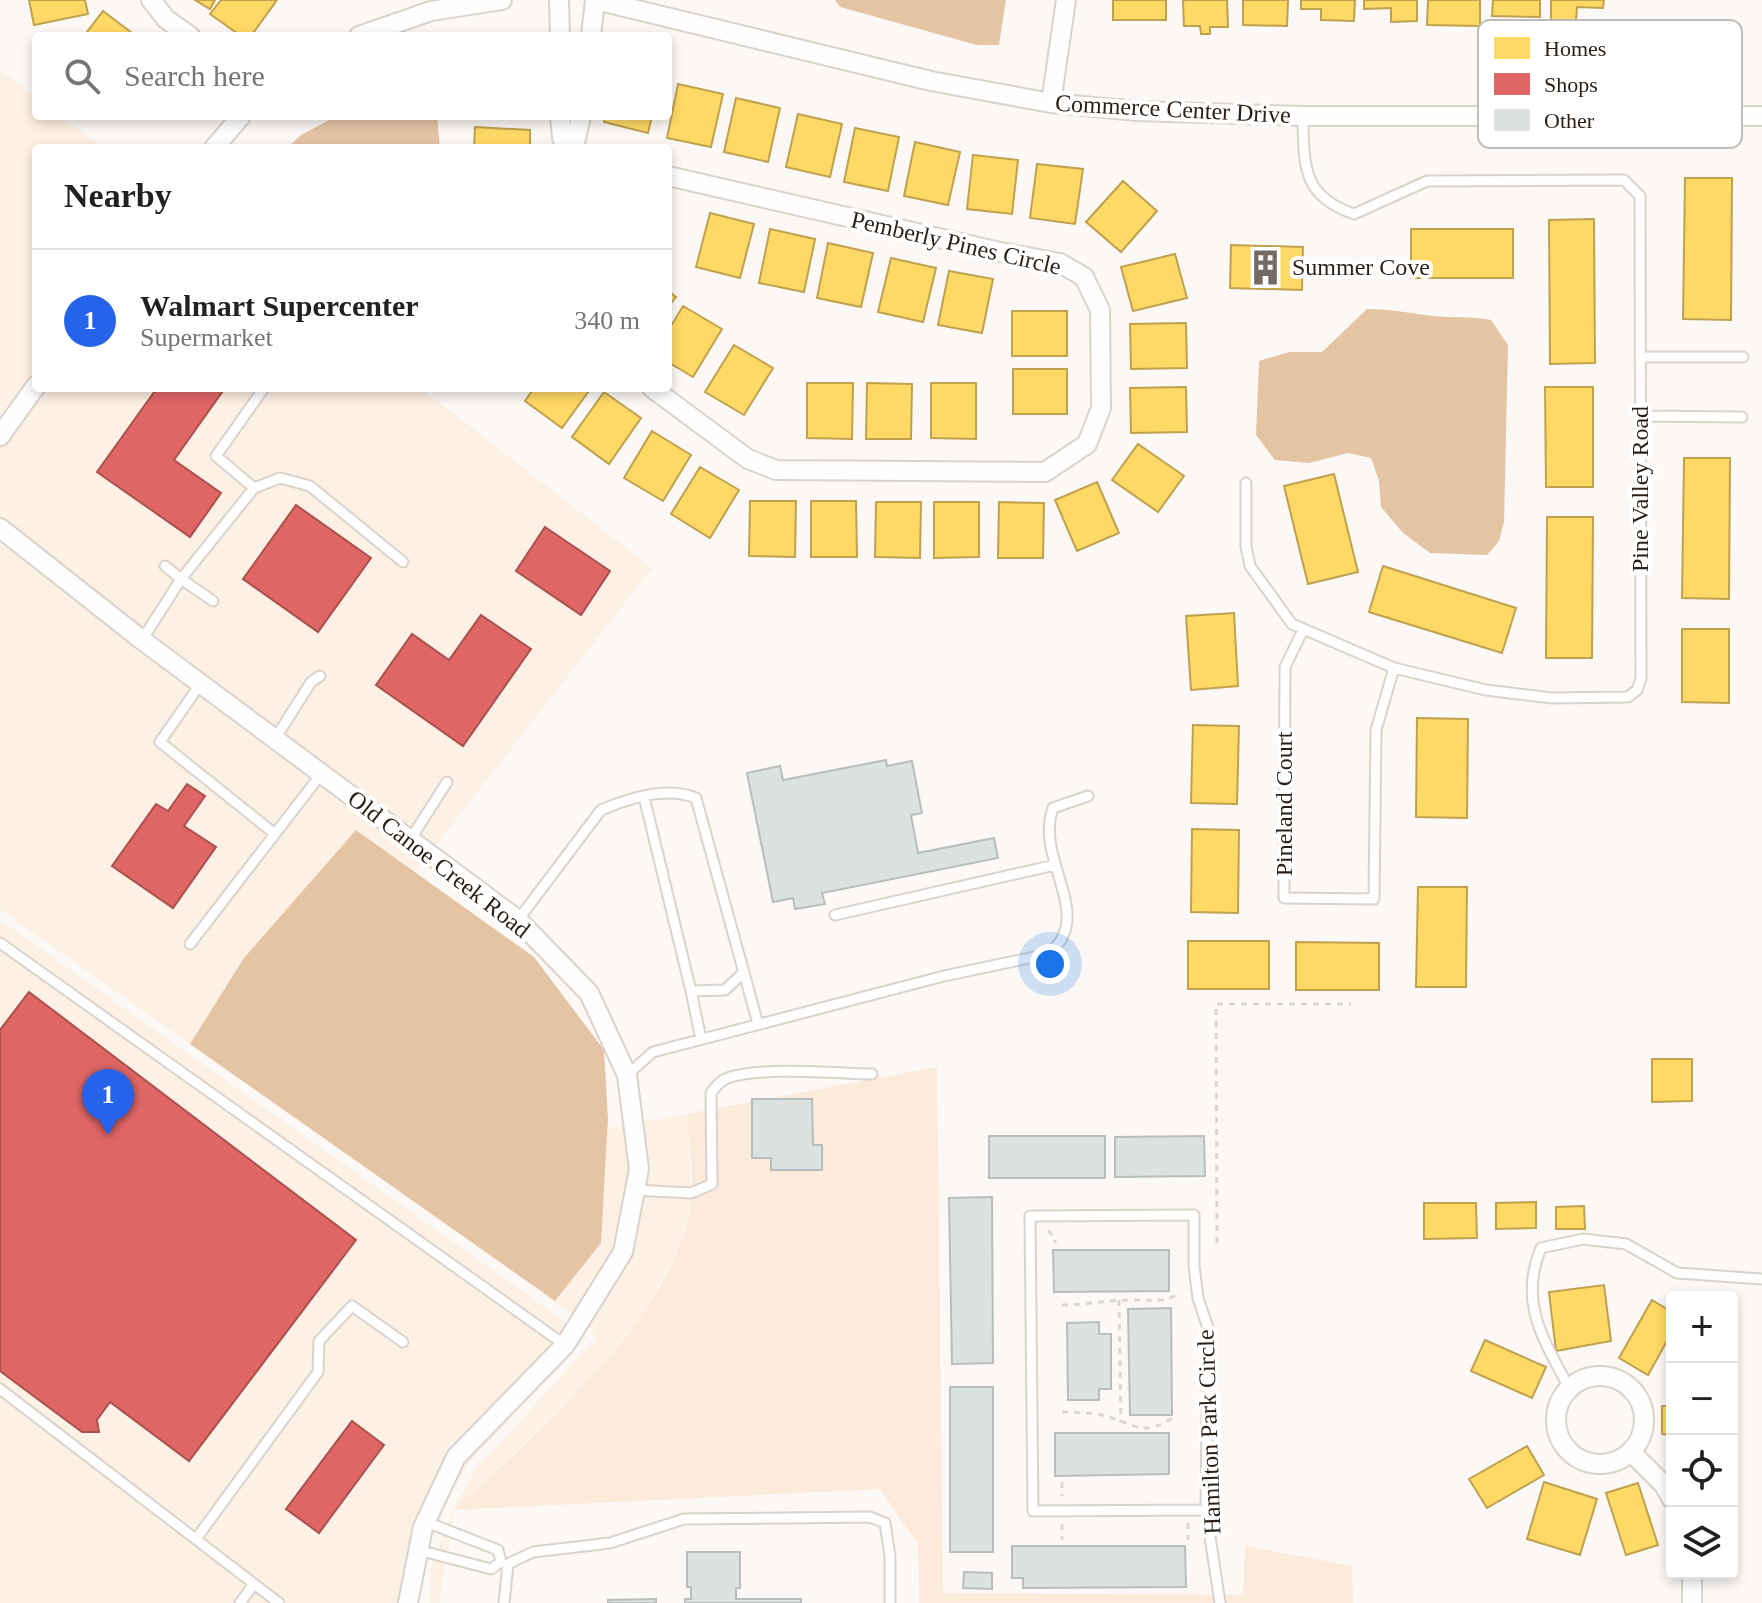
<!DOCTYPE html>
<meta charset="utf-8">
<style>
:root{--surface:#fff;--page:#f2f2f2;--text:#202124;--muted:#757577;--line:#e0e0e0;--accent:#2563eb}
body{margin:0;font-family:Georgia,serif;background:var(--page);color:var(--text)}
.controls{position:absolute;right:24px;bottom:24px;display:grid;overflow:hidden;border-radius:8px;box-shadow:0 4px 12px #0003}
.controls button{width:72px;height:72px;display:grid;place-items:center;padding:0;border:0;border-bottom:2px solid var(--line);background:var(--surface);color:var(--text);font:40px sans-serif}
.you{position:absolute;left:1050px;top:964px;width:28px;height:28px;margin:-20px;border:6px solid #fff;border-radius:50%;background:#1a73e8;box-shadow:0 0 0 12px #1a73e833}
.badge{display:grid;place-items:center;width:52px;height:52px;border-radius:50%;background:var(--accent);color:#fff;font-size:26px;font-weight:700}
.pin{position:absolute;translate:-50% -66px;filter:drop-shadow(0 2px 4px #0008)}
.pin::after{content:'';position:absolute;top:42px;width:28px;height:24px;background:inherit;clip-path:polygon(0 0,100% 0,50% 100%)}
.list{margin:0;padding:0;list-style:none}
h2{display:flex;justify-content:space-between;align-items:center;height:104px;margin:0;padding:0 32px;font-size:34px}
h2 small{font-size:26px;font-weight:400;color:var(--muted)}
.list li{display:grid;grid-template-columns:52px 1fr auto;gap:24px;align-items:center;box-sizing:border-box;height:144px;padding:0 32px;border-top:2px solid var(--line)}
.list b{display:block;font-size:30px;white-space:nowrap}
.list p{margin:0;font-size:26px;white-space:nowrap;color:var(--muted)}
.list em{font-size:26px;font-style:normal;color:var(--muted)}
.icon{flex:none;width:44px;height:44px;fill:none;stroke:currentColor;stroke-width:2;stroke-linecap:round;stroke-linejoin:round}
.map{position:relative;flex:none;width:1762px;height:1603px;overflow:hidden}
.search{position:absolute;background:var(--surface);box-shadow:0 4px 12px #0003;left:32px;top:32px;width:640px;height:88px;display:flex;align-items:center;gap:20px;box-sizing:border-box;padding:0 28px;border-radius:8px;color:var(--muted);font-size:30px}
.panel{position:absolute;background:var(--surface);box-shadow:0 4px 12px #0003;left:32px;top:144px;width:640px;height:248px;border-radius:8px}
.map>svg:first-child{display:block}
.built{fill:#fdf0e4}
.green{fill:#fceada}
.water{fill:#e5c4a4}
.homes{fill:#ffd966;stroke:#bfa14e;stroke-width:2}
.shops{fill:#e06666;stroke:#a9514e;stroke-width:2}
.building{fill:#dbe2e1;stroke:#b7bebd;stroke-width:2}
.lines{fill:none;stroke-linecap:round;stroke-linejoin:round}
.service-casing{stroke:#dad3cc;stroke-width:13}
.minor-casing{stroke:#dad3cc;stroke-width:22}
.path{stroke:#d8d7d6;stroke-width:3;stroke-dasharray:6 6;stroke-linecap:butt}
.service{stroke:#fefefe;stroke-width:9}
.minor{stroke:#fefefe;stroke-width:18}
.labels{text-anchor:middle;stroke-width:8;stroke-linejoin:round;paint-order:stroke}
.street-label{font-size:24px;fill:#2a1f16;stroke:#fff}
.poi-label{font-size:24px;fill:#2a1f16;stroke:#fff;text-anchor:start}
.key{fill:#fff;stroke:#bfbcb9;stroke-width:2}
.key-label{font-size:22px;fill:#2a1f16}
</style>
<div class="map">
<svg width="1762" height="1603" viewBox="0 0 1762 1603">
<rect width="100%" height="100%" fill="#fbf8f5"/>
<path class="built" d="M0 70 36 97V116H61L103 148H36V388H421L652 568 415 872 357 830 244 958 190 1044 0 909Z
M0 920 587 1337 468 1464 450 1495 428 1548 422 1568 420 1603H0Z
M687 1114 691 1199 679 1247 645 1311 585 1385 455 1510 439 1603H429L430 1570 436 1552 458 1500 475 1470 596 1339 592 1329 541 1293 555 1301 601 1243 608 1128Z"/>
<path class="green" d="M937 1067 943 1593 1243 1595 1245 1546 1352 1566 1353 1603H919L918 1544 880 1489 454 1510C534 1436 680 1313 691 1199 694 1172 688 1141 687 1114Z"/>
<path class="water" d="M835 0H1006L999 45H977L840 7Z
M337 116H437L440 148H287L301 135Z
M1367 309C1390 309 1410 313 1432 316 1452 318 1471 316 1491 320L1508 345 1504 522 1499 541 1487 555 1430 553 1403 533 1381 507 1379 481 1371 458 1348 453 1309 463 1275 460 1256 435 1259 361 1289 352H1322Z
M356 830 534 957 604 1050 608 1119 601 1243 555 1301 190 1044 244 958Z"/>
<path class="homes" d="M29 0H85L88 14 34 25Z
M195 0H215L210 9Z
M221 0H277L251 36H241L210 14Z
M1113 0H1166V20H1113Z
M1183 0H1227L1228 27H1210V34H1201L1200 26H1184Z
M1243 0H1288L1287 26 1243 25Z
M1301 0H1355L1354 21 1321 20V9H1301Z
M1364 0H1417V21L1391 22V8L1364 9Z
M1428 0H1480V26L1427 25Z
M1493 0H1540V17L1492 16Z
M1551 0H1604L1603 8 1577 7 1576 21 1551 20Z
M103 11 136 36H84Z
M678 84 723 94 711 147 667 138Z
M736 98 780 108 768 162 724 152Z
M798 114 842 124 830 177 786 167Z
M605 116H652L648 133 604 122Z
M475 127 530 130V148H474Z
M855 128 899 137 888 191 844 182Z
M915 142 960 152 948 205 904 196Z
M973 155 1018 160 1012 214 967 209Z
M1037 164 1083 169 1075 224 1030 218Z
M1685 178H1732L1731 320 1683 319Z
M1123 181 1157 211 1121 252 1086 222Z
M710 213 754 224 740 278 696 267Z
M1594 219 1595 363 1550 364 1549 220Z
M770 229 815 239 804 292 759 283Z
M1411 229H1513V278H1411Z
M828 243 873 253 861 307 817 298Z
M1231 245 1303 247 1302 290 1230 288Z
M1175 254 1187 298 1133 311 1121 267Z
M891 258 936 268 923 322 878 312Z
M949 271 993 279 982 333 938 325Z
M668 291 676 297 668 307Z
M683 306 722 329 693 377 668 362V331Z
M1012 311H1067V356H1012Z
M1186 323 1187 368 1131 369 1130 324Z
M734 345 773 368 744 415 705 392Z
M1013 369H1067V414H1013Z
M807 383H853L852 439 807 438Z
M867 383 912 384 911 439H866Z
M931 383H976V439L931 438Z
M1186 387 1187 432 1131 433 1130 388Z
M1545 387H1593V487H1546Z
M534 388H591L562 428 525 401Z
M604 392 641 418 609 464 572 437Z
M652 431 691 455 663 501 624 478Z
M1138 444 1184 476 1158 512 1112 480Z
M1684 458H1730L1729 599 1682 598Z
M700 467 739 490 710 538 671 514Z
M1334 474 1358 572 1308 584 1284 486Z
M1097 482 1119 533 1077 551 1055 500Z
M750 501H796L795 557 749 556Z
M811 501H856L857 557H811Z
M876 502H921L920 558 875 557Z
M934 502H979V557L934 558Z
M999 502 1044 503 1043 558H998Z
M1547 517H1593L1592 658H1546Z
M1383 566 1516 608 1502 653 1369 612Z
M1234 613 1238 686 1191 690 1186 616Z
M1682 629H1729V703L1682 702Z
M1417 718 1468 719 1467 818 1416 817Z
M1193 725 1239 726 1237 804 1191 803Z
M1192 829 1239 830 1238 913 1191 912Z
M1418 887H1467L1466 987H1416Z
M1188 941H1269V989H1188Z
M1296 942 1379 943V990H1296Z
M1652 1059H1692V1101L1652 1102Z
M1536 1202V1228L1496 1229V1203Z
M1424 1203H1476L1477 1238 1424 1239Z
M1584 1206 1585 1229H1556V1207Z
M1604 1285 1611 1341 1556 1351 1549 1292Z
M1652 1300 1672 1312V1332L1648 1375 1619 1358Z
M1485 1340 1546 1367 1532 1398 1471 1371Z
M1662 1406H1672V1435L1662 1434Z
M1527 1446 1544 1475 1487 1508 1469 1479Z
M1544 1482 1597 1499 1580 1555 1527 1539Z
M1638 1483 1658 1545 1626 1555 1606 1493Z"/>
<path class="shops" d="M157 388H225L174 460 221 493 190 537 97 472Z
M296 505 371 558 318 632 243 579Z
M545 527 610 571 581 615 516 571Z
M481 615 531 649 463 746 376 685 412 634 449 660Z
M187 784 205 796 184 826 216 847 173 908 112 866 156 804 168 811Z
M29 992 356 1240 189 1461 110 1402 97 1420 99 1432H82L0 1371V1030Z
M352 1421 384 1445 319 1533 286 1509Z"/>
<path class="building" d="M886 760 887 766 912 761 922 813 911 815 918 853 994 838 998 858 822 893 825 904 795 909 793 898 773 902 747 773 780 766 783 780Z
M752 1099H812L813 1145H822V1170H771V1158H752Z
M989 1136H1105V1178H989Z
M1204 1136 1205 1176 1115 1177V1137Z
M992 1197 993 1363 952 1364 949 1198Z
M1053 1250H1169V1291L1054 1292Z
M1171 1308 1172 1415H1130L1128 1309Z
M1099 1322V1334H1111V1389H1099V1400H1068L1067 1323Z
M950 1387H993V1552H950Z
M1055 1433H1169V1474L1055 1476Z
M1012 1546H1185L1186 1587 1023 1588V1578H1012Z
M687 1552H740V1588H736V1599H801V1603H685V1599H691V1587H687Z
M964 1572 992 1573V1589L963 1588Z
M656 1599V1603H608V1600Z"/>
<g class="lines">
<defs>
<path id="service" d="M1640 357H1743
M1640 416 1742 417
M1246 483V546L1250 566 1292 624 1394 668 1486 690 1552 698 1628 697 1637 690 1641 678 1640 196 1624 180 1427 181 1354 214C1301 196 1304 164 1303 116
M254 488 280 478 310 486 403 562
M165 566 181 579 254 488 216 456 264 388
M1303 630 1285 667 1284 898 1374 899 1376 730 1394 668
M142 640 181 579 213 601
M201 683 160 742 275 834
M275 739 311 682 320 676
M644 797 691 991 725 990 744 972
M410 840 447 782
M835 915 1055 865
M518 920 601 810C629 798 668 786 696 798L758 1024
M0 943 565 1345
M190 944 322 773
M691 991 701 1039
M627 1075 653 1052 944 976 1048 954C1097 916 1034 860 1053 808L1088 796
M635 1190 691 1193 712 1184 711 1093C717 1085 721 1080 730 1077 766 1067 833 1073 872 1074
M1569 1388C1544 1340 1518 1303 1541 1248L1583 1239 1626 1244 1677 1273 1762 1279
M0 1389 279 1603
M1206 1510 1033 1511 1030 1216 1194 1215V1266L1198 1298 1208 1328 1206 1510 1220 1603
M196 1539 318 1372 319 1341 352 1306 403 1342
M418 1550 491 1569 501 1562 498 1550 426 1522
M240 1603 254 1584
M504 1603 508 1564 533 1552 610 1543 684 1519 870 1517 885 1523 890 1556V1603"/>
<path id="minor" d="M151 0 166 19 190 36
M559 0 560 36
M596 0 931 81 1051 103 1137 111 1303 116H1762
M359 36 431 11 502 0
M591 36 595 0
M1051 103 1066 0
M560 116 562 138 569 148
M214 148 241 116
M574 148 581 116
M652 388 748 459 776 470 1045 472 1087 444 1101 408 1100 310 1084 277 1060 263 1000 252 668 176
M0 436 36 386
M0 528 142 640 518 920 589 993 627 1075 639 1169 623 1252 565 1345 456 1457 423 1527 408 1603
M1556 1420a44 44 0 1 1 88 0a44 44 0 1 1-88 0Z
M1631 1452 1664 1485 1672 1499
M1692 1573V1603"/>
</defs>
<use href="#service" class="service-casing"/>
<use href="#minor" class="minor-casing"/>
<path class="path" d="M1048 1231 1055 1237V1243
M1217 1243 1216 1004H1351
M1119 1300 1121 1423
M1062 1305C1085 1305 1107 1300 1128 1300 1148 1299 1160 1304 1179 1294
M1062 1412C1073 1412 1095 1413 1106 1416 1137 1425 1144 1438 1177 1415
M1062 1482V1496
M1188 1523V1540
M1062 1524V1540"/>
<use href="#service" class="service"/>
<use href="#minor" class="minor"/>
</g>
<defs>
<symbol id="building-bare" viewBox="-9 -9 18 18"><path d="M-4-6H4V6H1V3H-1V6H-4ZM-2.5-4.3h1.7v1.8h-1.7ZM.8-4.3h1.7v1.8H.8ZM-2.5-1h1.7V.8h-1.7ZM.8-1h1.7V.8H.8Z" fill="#736b64" stroke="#fff" stroke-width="2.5" paint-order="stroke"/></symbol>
</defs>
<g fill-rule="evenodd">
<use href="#building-bare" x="1240" y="242" width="51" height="51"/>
</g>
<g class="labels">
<g class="street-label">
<text transform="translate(1173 109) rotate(3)" y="8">Commerce Center Drive</text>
<text transform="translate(956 243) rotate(13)" y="8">Pemberly Pines Circle</text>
<text transform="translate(1640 489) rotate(-90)" y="8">Pine Valley Road</text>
<text transform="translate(1284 804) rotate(-90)" y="8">Pineland Court</text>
<text transform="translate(439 864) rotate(38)" y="8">Old Canoe Creek Road</text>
<text transform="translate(1209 1432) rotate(-92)" y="8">Hamilton Park Circle</text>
</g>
<g class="poi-label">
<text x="1292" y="275">Summer Cove</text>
</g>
</g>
<rect x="1478" y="20" width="264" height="128" rx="12" class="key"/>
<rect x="1494" y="37" width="36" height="22" fill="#ffd966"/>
<rect x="1494" y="73" width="36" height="22" fill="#e06666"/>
<rect x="1494" y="109" width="36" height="22" fill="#dbe2e1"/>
<g class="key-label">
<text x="1544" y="56">Homes</text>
<text x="1544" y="92">Shops</text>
<text x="1544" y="128">Other</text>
</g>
</svg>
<div class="controls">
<button>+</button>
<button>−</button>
<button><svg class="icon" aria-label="locate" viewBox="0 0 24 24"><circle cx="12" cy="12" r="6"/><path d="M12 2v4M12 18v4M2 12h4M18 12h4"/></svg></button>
<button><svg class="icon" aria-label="layers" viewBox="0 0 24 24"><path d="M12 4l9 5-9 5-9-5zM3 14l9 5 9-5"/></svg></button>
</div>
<div class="you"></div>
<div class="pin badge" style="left:108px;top:1135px">1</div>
<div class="search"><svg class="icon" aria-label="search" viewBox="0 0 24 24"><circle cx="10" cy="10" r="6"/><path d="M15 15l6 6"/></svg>Search here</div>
<section class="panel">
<h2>Nearby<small></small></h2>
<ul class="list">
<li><span class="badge">1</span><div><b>Walmart Supercenter</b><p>Supermarket</p></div><em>340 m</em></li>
</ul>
</section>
</div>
